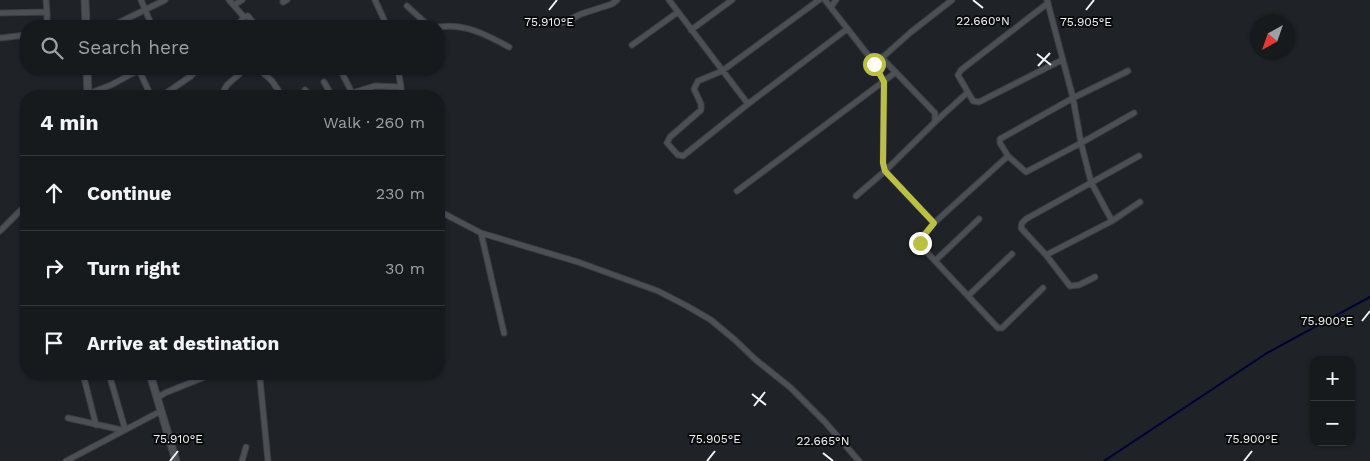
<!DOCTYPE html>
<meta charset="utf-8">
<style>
:root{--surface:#171a1c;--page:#202325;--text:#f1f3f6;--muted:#9ea1a3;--line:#36383b}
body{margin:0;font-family:"Work Sans",sans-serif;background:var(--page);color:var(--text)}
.controls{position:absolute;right:15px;bottom:15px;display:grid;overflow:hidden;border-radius:10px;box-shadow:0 1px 4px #0004}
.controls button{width:45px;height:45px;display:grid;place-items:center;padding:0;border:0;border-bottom:1px solid var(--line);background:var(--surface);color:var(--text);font:25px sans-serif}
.compass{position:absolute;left:1250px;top:15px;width:45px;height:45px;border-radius:50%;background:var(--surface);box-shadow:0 1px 4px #0004;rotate:220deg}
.stop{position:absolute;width:15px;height:15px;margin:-11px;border:4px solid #bbc045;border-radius:50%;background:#fff}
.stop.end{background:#bbc045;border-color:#fff;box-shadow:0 1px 5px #0008}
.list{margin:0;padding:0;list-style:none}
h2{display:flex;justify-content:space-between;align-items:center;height:65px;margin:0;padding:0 20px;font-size:21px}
h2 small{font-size:16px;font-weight:400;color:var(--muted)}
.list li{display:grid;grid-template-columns:32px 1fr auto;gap:15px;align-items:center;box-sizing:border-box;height:75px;padding:0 20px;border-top:1px solid var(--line)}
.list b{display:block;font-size:19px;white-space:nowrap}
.list em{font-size:16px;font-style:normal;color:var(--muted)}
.icon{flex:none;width:28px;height:28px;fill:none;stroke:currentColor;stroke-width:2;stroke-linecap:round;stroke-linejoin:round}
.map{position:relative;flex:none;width:1370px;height:461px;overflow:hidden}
.search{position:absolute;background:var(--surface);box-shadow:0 1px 4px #0004;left:20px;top:20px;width:425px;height:55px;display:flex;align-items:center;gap:12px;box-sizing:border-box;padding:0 18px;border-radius:20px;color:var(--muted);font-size:19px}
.panel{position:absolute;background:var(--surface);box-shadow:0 1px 4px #0004;left:20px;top:90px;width:425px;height:290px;border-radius:20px}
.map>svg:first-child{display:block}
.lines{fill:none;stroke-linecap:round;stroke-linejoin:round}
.stream{stroke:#000135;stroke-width:2}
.street-casing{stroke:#3c3e42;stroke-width:7}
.secondary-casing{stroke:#3c3e42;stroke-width:9}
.street{stroke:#4c4f54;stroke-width:5}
.secondary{stroke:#4c4f54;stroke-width:7}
.route{stroke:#bbc045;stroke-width:6}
.ticks{fill:none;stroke:#f2f4f7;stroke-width:2}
.ticks-label{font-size:12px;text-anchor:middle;fill:#f2f4f7;stroke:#0a0b0d;stroke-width:4;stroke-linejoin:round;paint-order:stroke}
</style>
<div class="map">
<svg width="1370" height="461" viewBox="0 0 1370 461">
<rect width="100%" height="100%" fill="#1f2226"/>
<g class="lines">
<path class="stream" d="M1104 461 1267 353 1370 297"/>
<defs>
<path id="street" d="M46 0 47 12
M141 0 152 26
M229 0 244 17 248 16 256 26
M375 0 387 26
M669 0 748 104 847 29
M825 0 875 64 884 82 883 163 885 171 934 223 920 240V243L922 247 998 328H1002L1043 288
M1047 0 1073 98 1128 71
M283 2 287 0
M1048 3 961 70 958 75 973 101 979 102 1062 60
M234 5 242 0
M407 6 429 26
M831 7 836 0
M0 13 47 12V26
M552 21 560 23 565 22 581 14 612 4 617 0
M112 26 165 0
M237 26 244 17
M439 27C465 23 487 35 509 47
M691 30 732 0
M0 38 26 35
M632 45 678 12
M875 64 911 32 952 0
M140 69 139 70 151 96
M259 69 272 81 282 96
M340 69 352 93 375 86 401 87
M398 69 401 87V96
M324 82 332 96
M305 90 311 96
M88 96 93 92 111 85 139 70
M162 96 191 76 197 69
M221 96 227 85 244 70
M748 104 683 156 678 155 667 143 670 137 701 110V104L694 89 698 81 722 71 819 0
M935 122 968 92
M1008 156 1000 143V139L1073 98 1081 143 1134 113
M737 191 896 72
M856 196 885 171 935 122V113L881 57
M439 211 481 233 504 333
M934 223 1008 156 1026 172 1081 143 1091 182 1112 221
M0 231 26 205
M481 233 578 262 658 291 687 306 711 320 735 340 756 360 791 388 825 422 859 461
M1046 255 1021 228 1022 223 1026 219 1139 156
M936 260 979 219
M1095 277 1079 285 1070 286 1046 255 1112 221 1140 202
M969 295 1012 254
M83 374 96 425
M109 374 125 429
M257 374 260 379 268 461
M157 398 165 393 212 374
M68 418 122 430
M66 461 161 411
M242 461 246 447"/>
<path id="secondary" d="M85 0 86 26
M87 69 88 96
M150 374 176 461"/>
</defs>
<use href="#street" class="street-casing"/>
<use href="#secondary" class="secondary-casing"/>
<use href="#street" class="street"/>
<use href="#secondary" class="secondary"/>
</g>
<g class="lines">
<path class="route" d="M874 64 884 82 883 163 885 171 934 223 920 240V243"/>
</g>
<path class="ticks" d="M973 0 983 8M549 10 557 0M1086 10 1094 0M1037 54 1051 65M1038 66 1050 53M1362 321 1370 311M752 394 766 405M754 406 765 392M823 453 833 461M170 461 178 451M707 461 715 451M1244 461 1252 451"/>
<g class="ticks-label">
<text x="983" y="25">22.660°N</text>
<text x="549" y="26">75.910°E</text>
<text x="1086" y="26">75.905°E</text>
<text x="1327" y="325">75.900°E</text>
<text x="178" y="443">75.910°E</text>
<text x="715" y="443">75.905°E</text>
<text x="1252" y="443">75.900°E</text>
<text x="823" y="445">22.665°N</text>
</g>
</svg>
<div class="controls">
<button>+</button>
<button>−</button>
</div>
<svg class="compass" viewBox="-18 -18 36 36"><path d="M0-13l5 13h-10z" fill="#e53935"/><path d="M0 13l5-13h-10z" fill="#9ea1a3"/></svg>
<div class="stop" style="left:874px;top:64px"></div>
<div class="stop end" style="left:920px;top:243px"></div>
<div class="search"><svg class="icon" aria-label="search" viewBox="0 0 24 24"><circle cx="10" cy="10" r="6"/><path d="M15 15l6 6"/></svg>Search here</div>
<section class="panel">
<h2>4 min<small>Walk · 260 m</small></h2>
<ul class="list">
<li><svg class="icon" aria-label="ahead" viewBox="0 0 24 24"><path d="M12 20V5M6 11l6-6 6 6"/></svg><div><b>Continue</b></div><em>230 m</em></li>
<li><svg class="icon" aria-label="right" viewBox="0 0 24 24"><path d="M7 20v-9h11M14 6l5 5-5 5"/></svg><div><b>Turn right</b></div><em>30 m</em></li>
<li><svg class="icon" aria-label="arrive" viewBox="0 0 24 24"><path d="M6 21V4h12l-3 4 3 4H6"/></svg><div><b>Arrive at destination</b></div></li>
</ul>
</section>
</div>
